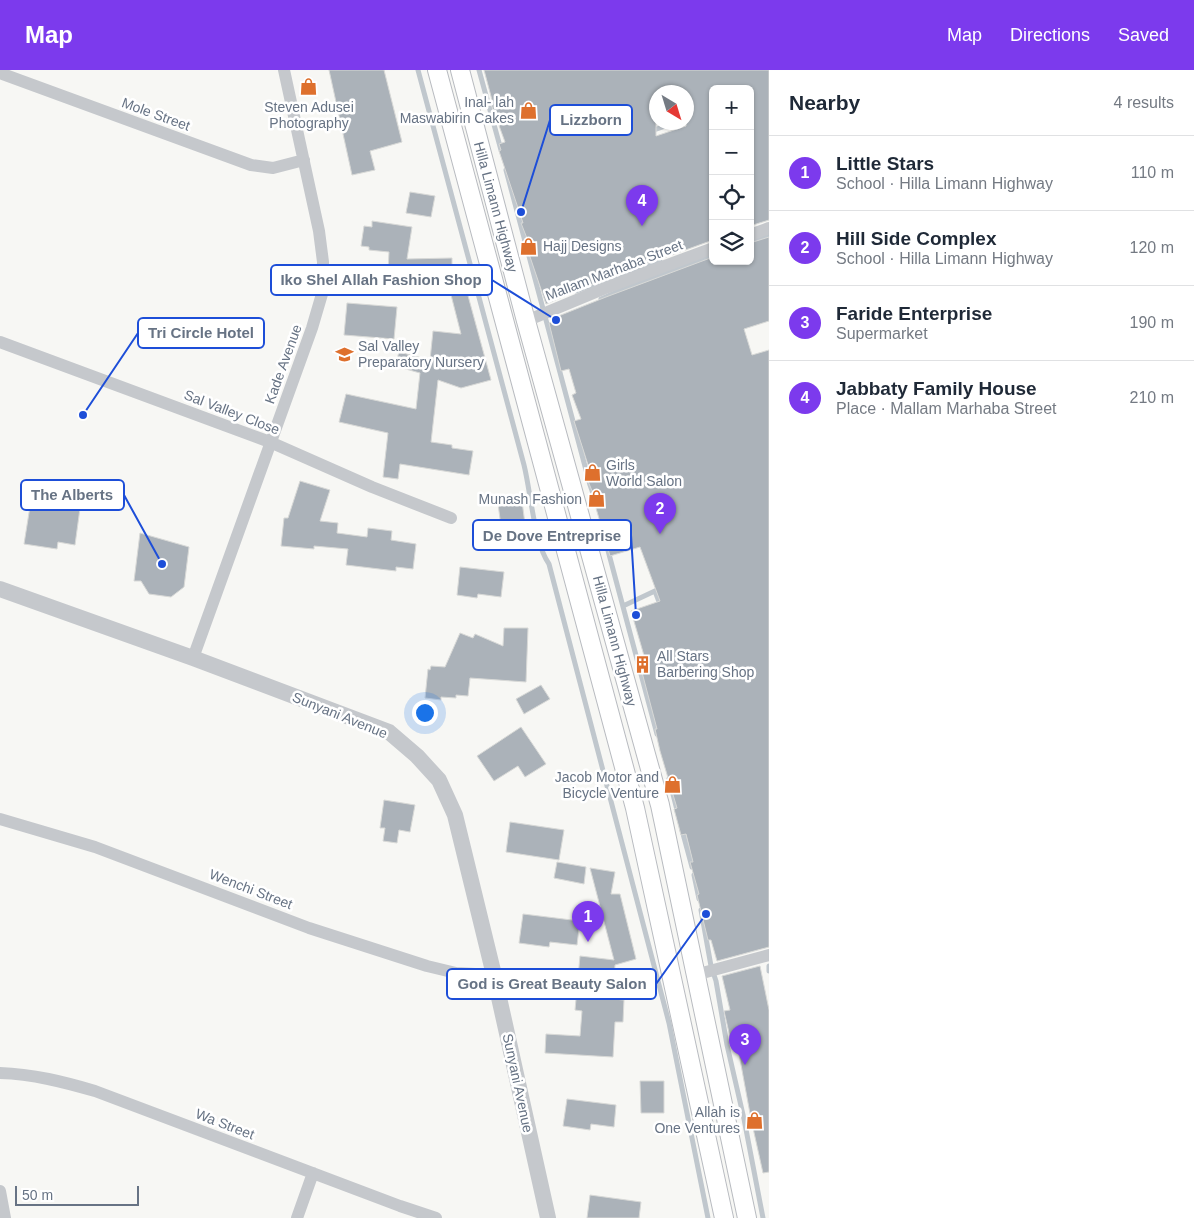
<!DOCTYPE html>
<meta charset="utf-8">
<style>
:root{--surface:#fff;--page:#f2f2f3;--text:#1f2937;--muted:#747a83;--line:#e0e1e3;--accent:#7c3aed}
body{margin:0;font-family:Helvetica,sans-serif;background:var(--page);color:var(--text)}
.controls{position:absolute;right:15px;top:15px;display:grid;overflow:hidden;border-radius:8px;box-shadow:0 1px 4px #0004}
.controls button{width:45px;height:45px;display:grid;place-items:center;padding:0;border:0;border-bottom:1px solid var(--line);background:var(--surface);color:var(--text);font:25px sans-serif}
.compass{position:absolute;left:649px;top:15px;width:45px;height:45px;border-radius:50%;background:var(--surface);box-shadow:0 1px 4px #0004;rotate:142deg}
.scale{position:absolute;left:15px;bottom:12px;width:124px;box-sizing:border-box;padding-left:5px;border:2px solid #677384;border-top:0;font-size:14px;line-height:18px;white-space:nowrap;color:#677384;-webkit-text-stroke:4px #fff;paint-order:stroke}
.you{position:absolute;left:424px;top:642px;width:18px;height:18px;margin:-12px;border:4px solid #fff;border-radius:50%;background:#1a73e8;box-shadow:0 0 0 8px #1a73e833}
.badge{display:grid;place-items:center;width:32px;height:32px;border-radius:50%;background:var(--accent);color:#fff;font-size:16px;font-weight:700}
.pin{position:absolute;translate:-50% -41px;filter:drop-shadow(0 1px 2px #0008)}
.pin::after{content:'';position:absolute;top:26px;width:18px;height:15px;background:inherit;clip-path:polygon(0 0,100% 0,50% 100%)}
.list{margin:0;padding:0;list-style:none}
h2{display:flex;justify-content:space-between;align-items:center;height:65px;margin:0;padding:0 20px;font-size:21px}
h2 small{font-size:16px;font-weight:400;color:var(--muted)}
.list li{display:grid;grid-template-columns:32px 1fr auto;gap:15px;align-items:center;box-sizing:border-box;height:75px;padding:0 20px;border-top:1px solid var(--line)}
.list b{display:block;font-size:19px;white-space:nowrap}
.list p{margin:0;font-size:16px;white-space:nowrap;color:var(--muted)}
.list em{font-size:16px;font-style:normal;color:var(--muted)}
.icon{flex:none;width:28px;height:28px;fill:none;stroke:currentColor;stroke-width:2;stroke-linecap:round;stroke-linejoin:round}
.map{position:relative;flex:none;width:769px;height:1148px;overflow:hidden}
header{display:flex;align-items:center;gap:30px;box-sizing:border-box;height:70px;padding:0 25px;background:var(--accent);color:#fff}
header strong{font-size:24px}
nav{display:flex;gap:28px;margin-inline-start:auto;font-size:18px}
main{display:flex}
aside{flex:1;background:var(--surface)}
.map>svg:first-child{display:block}
.lines{fill:none;stroke-linecap:round;stroke-linejoin:round}
.stream{stroke:#c0c7cd;stroke-width:5}
.building{fill:#abb2b9;stroke:#d8d9d7;fill-rule:evenodd}
.secondary-casing{stroke:#b8bbc0;stroke-width:20}
.minor{stroke:#c5c8cc;stroke-width:12}
.tertiary{stroke:#c5c8cc;stroke-width:16}
.secondary{stroke:#fff;stroke-width:18}
.labels{text-anchor:middle;stroke-width:5;stroke-linejoin:round;paint-order:stroke}
.poi-label{font-size:14px;fill:#677384;stroke:#fff;text-anchor:end}
.street-label{font-size:14px;fill:#677384;stroke:#fff}
.leader{fill:none;stroke:#1d4ed8;stroke-width:2}
.callout-dot{fill:#1d4ed8;stroke:#fff;stroke-width:2}
.callout{fill:#fff;stroke:#1d4ed8;stroke-width:2}
.callout-label{font-size:15px;text-anchor:middle;font-weight:bold;fill:#677384}
</style>
<header>
<strong>Map</strong>
<nav><a>Map</a><a>Directions</a><a>Saved</a></nav>
</header>
<main>
<div class="map">
<svg width="769" height="1148" viewBox="0 0 769 1148">
<rect width="100%" height="100%" fill="#f7f7f4"/>
<g class="lines">
<path class="stream" d="M418 0 524 395C531 423 534 473 549 494L669 953 708 1148
M479 0 501 80
M651 61 677 52
M506 100 590 415 596 432
M750 172 769 166
M576 221 660 191
M601 229 637 213 713 186
M602 458 657 664
M655 521 661 537
M623 536 657 520
M669 709 678 744
M682 760 692 797
M694 805 699 829
M701 840 711 896 716 911 727 975 744 1049 763 1148
M769 896V901"/>
</g>
<path class="building" d="M329 0H384L402 72 370 81 375 100 352 105Z
M484 0H769V150L750 156V19H713V170L600 211 546 234 525 172 528 171 521 153H523L499 81 501 80 499 74 505 72 490 31 492 30ZM656 22H686V56L656 66Z
M410 122 435 126 431 147 406 143Z
M372 151 412 157 407 189 452 188V203L461 200 491 310 461 318 438 310 431 372 452 375V378L473 381 469 405 400 394 398 409 383 407 388 363 339 352 346 324 416 339 420 303 395 296 399 282 430 290 433 261 461 264 449 217 396 222 395 203H388L389 182 369 180V177L361 176 364 156 372 157Z
M769 167V251L744 259 752 285 769 280V877L717 891 711 870H708L697 825 699 824 690 792H693L686 764 681 765 674 739 677 738 660 681 655 659H657L639 591 645 589 631 541 660 531 640 477 610 486 593 428H595L585 404 589 402 588 399 589 398 574 351 581 349 572 325 576 323 569 299 561 301 549 253 552 252 551 249 606 227 713 187V191H750V173Z
M347 233 397 237 394 269 344 265Z
M300 411 330 420 320 451 338 453 337 463 367 467 368 458 392 461 391 470 416 474 413 499 396 497V501L346 495 348 479 314 476V479L281 476 284 448H288Z
M32 424 81 431 75 475 58 472 57 479 24 474Z
M522 431 525 454 501 456 498 434Z
M140 463 189 477 184 517 171 527 149 524 141 511H134Z
M460 497 504 502 501 527 478 524 477 528 457 525Z
M504 558H528L526 612 470 608 468 626 456 625V628L441 627V630L425 628 428 599 430 600 431 596 445 597 460 563 473 568 475 564 503 576Z
M541 615 550 629 524 644 516 629Z
M521 657 546 694 525 707 518 696 494 711 477 686Z
M384 730 415 735 410 762 399 760 397 773 383 771 385 758H380Z
M510 752 564 760 559 790 506 782Z
M557 792 586 797 584 814 554 808Z
M590 798 615 802 611 824H620L636 889 615 895 613 929 624 930 623 952H615L613 987 545 983 546 964 580 966 582 941 575 940 580 886 614 890Z
M523 844 580 851 577 875 550 872 549 877 519 873Z
M760 896 769 940V1102L763 1103 751 1049 737 973H735L734 966 730 967 724 941 730 940 722 906Z
M640 1011H664V1043H641Z
M567 1029 616 1035 614 1057 591 1054 590 1060 563 1056Z
M590 1125 641 1132 639 1148H587Z"/>
<g class="lines">
<defs>
<path id="secondary" d="M437 0 635 738 724 1148
M460 0 526 251 660 735 747 1148"/>
</defs>
<use href="#secondary" class="secondary-casing"/>
<path class="minor" d="M0 3 251 95 273 98 304 90
M750 165 769 158
M526 251 603 219 713 178
M0 272 270 372 372 417 451 448
M193 588 312 258 322 224 323 192 319 161 284 0
M0 749 95 777 309 858 427 896 456 903 494 905
M695 905 769 885
M0 1003C33 1004 64 1012 95 1021L400 1136 436 1148
M0 1121 5 1148
M297 1148 313 1103"/>
<path class="tertiary" d="M0 519 193 588 389 662 417 686 439 710 455 745 494 905 548 1148"/>
<use href="#secondary" class="secondary"/>
</g>
<defs>
<symbol id="shop-bare" viewBox="-9 -9 18 18"><path d="M-5-2.5h2.3a2.7 3.5 0 0 1 5.4 0H5L5.5 6h-11ZM-1.5-2.5h3a1.5 2.3 0 0 0-3 0Z" fill="#de702d" stroke="#fff" stroke-width="2.5" paint-order="stroke"/></symbol>
<symbol id="school-bare" viewBox="-9 -9 18 18"><path d="M0-5L7-2L0 1L-7-2ZM-4 1L0 2.5L4 1V4Q0 6-4 4Z" fill="#de702d" stroke="#fff" stroke-width="2.5" paint-order="stroke"/></symbol>
<symbol id="building-bare" viewBox="-9 -9 18 18"><path d="M-4-6H4V6H1V3H-1V6H-4ZM-2.5-4.3h1.7v1.8h-1.7ZM.8-4.3h1.7v1.8H.8ZM-2.5-1h1.7V.8h-1.7ZM.8-1h1.7V.8H.8Z" fill="#de702d" stroke="#fff" stroke-width="2.5" paint-order="stroke"/></symbol>
</defs>
<g fill-rule="evenodd">
<use href="#shop-bare" x="296" y="4" width="25" height="25"/>
<use href="#shop-bare" x="516" y="28" width="25" height="25"/>
<use href="#shop-bare" x="516" y="164" width="25" height="25"/>
<use href="#school-bare" x="332" y="272" width="25" height="25"/>
<use href="#shop-bare" x="580" y="390" width="25" height="25"/>
<use href="#shop-bare" x="584" y="416" width="25" height="25"/>
<use href="#building-bare" x="630" y="582" width="25" height="25"/>
<use href="#shop-bare" x="660" y="702" width="25" height="25"/>
<use href="#shop-bare" x="742" y="1038" width="25" height="25"/>
</g>
<g class="labels">
<g class="poi-label">
<text x="514" y="37">Inal- lah<tspan x="514" dy="16">Maswabirin Cakes</tspan></text>
<text x="309" y="42" text-anchor="middle">Steven Adusei<tspan x="309" dy="16">Photography</tspan></text>
<text x="543" y="181" text-anchor="start">Hajj Designs</text>
<text x="358" y="281" text-anchor="start">Sal Valley<tspan x="358" dy="16">Preparatory Nursery</tspan></text>
<text x="606" y="400" text-anchor="start">Girls<tspan x="606" dy="16">World Salon</tspan></text>
<text x="582" y="434">Munash Fashion</text>
<text x="657" y="591" text-anchor="start">All Stars<tspan x="657" dy="16">Barbering Shop</tspan></text>
<text x="659" y="712">Jacob Motor and<tspan x="659" dy="16">Bicycle Venture</tspan></text>
<text x="740" y="1047">Allah is<tspan x="740" dy="16">One Ventures</tspan></text>
</g>
<g class="street-label">
<text transform="translate(156 44) rotate(20)" y="5">Mole Street</text>
<text transform="translate(496 137) rotate(75)" y="5">Hilla Limann Highway</text>
<text transform="translate(614 200) rotate(-21)" y="5">Mallam Marhaba Street</text>
<text transform="translate(283 294) rotate(-70)" y="5">Kade Avenue</text>
<text transform="translate(232 342) rotate(21)" y="5">Sal Valley Close</text>
<text transform="translate(615 571) rotate(75)" y="5">Hilla Limann Highway</text>
<text transform="translate(340 645) rotate(22)" y="5">Sunyani Avenue</text>
<text transform="translate(251 819) rotate(21)" y="5">Wenchi Street</text>
<text transform="translate(518 1013) rotate(78)" y="5">Sunyani Avenue</text>
<text transform="translate(225 1054) rotate(21)" y="5">Wa Street</text>
</g>
</g>
<path class="leader" d="M521 142L550 50M556 250L492 210M83 345L138 263M162 494L124 425M636 545L631 465M706 844L656 914"/>
<g class="callout-dot">
<circle cx="521" cy="142" r="5"/>
<circle cx="556" cy="250" r="5"/>
<circle cx="83" cy="345" r="5"/>
<circle cx="162" cy="494" r="5"/>
<circle cx="636" cy="545" r="5"/>
<circle cx="706" cy="844" r="5"/>
</g>
<g class="callout">
<rect x="550" y="35" width="82" height="30" rx="5"/>
<rect x="271" y="195" width="221" height="30" rx="5"/>
<rect x="138" y="248" width="126" height="30" rx="5"/>
<rect x="21" y="410" width="103" height="30" rx="5"/>
<rect x="473" y="450" width="158" height="30" rx="5"/>
<rect x="447" y="899" width="209" height="30" rx="5"/>
</g>
<g class="callout-label">
<text x="591" y="55">Lizzborn</text>
<text x="381" y="215">Iko Shel Allah Fashion Shop</text>
<text x="201" y="268">Tri Circle Hotel</text>
<text x="72" y="430">The Alberts</text>
<text x="552" y="471">De Dove Entreprise</text>
<text x="552" y="919">God is Great Beauty Salon</text>
</g>
</svg>
<div class="controls">
<button>+</button>
<button>−</button>
<button><svg class="icon" aria-label="locate" viewBox="0 0 24 24"><circle cx="12" cy="12" r="6"/><path d="M12 2v4M12 18v4M2 12h4M18 12h4"/></svg></button>
<button><svg class="icon" aria-label="layers" viewBox="0 0 24 24"><path d="M12 4l9 5-9 5-9-5zM3 14l9 5 9-5"/></svg></button>
</div>
<svg class="compass" viewBox="-18 -18 36 36"><path d="M0-13l5 13h-10z" fill="#e53935"/><path d="M0 13l5-13h-10z" fill="#747a83"/></svg>
<div class="scale">50 m</div>
<div class="you"></div>
<div class="pin badge" style="left:588px;top:872px">1</div>
<div class="pin badge" style="left:660px;top:464px">2</div>
<div class="pin badge" style="left:745px;top:995px">3</div>
<div class="pin badge" style="left:642px;top:156px">4</div>
</div>
<aside>
<h2>Nearby<small>4 results</small></h2>
<ul class="list">
<li><span class="badge">1</span><div><b>Little Stars</b><p>School · Hilla Limann Highway</p></div><em>110 m</em></li>
<li><span class="badge">2</span><div><b>Hill Side Complex</b><p>School · Hilla Limann Highway</p></div><em>120 m</em></li>
<li><span class="badge">3</span><div><b>Faride Enterprise</b><p>Supermarket</p></div><em>190 m</em></li>
<li><span class="badge">4</span><div><b>Jabbaty Family House</b><p>Place · Mallam Marhaba Street</p></div><em>210 m</em></li>
</ul>
</aside>
</main>
